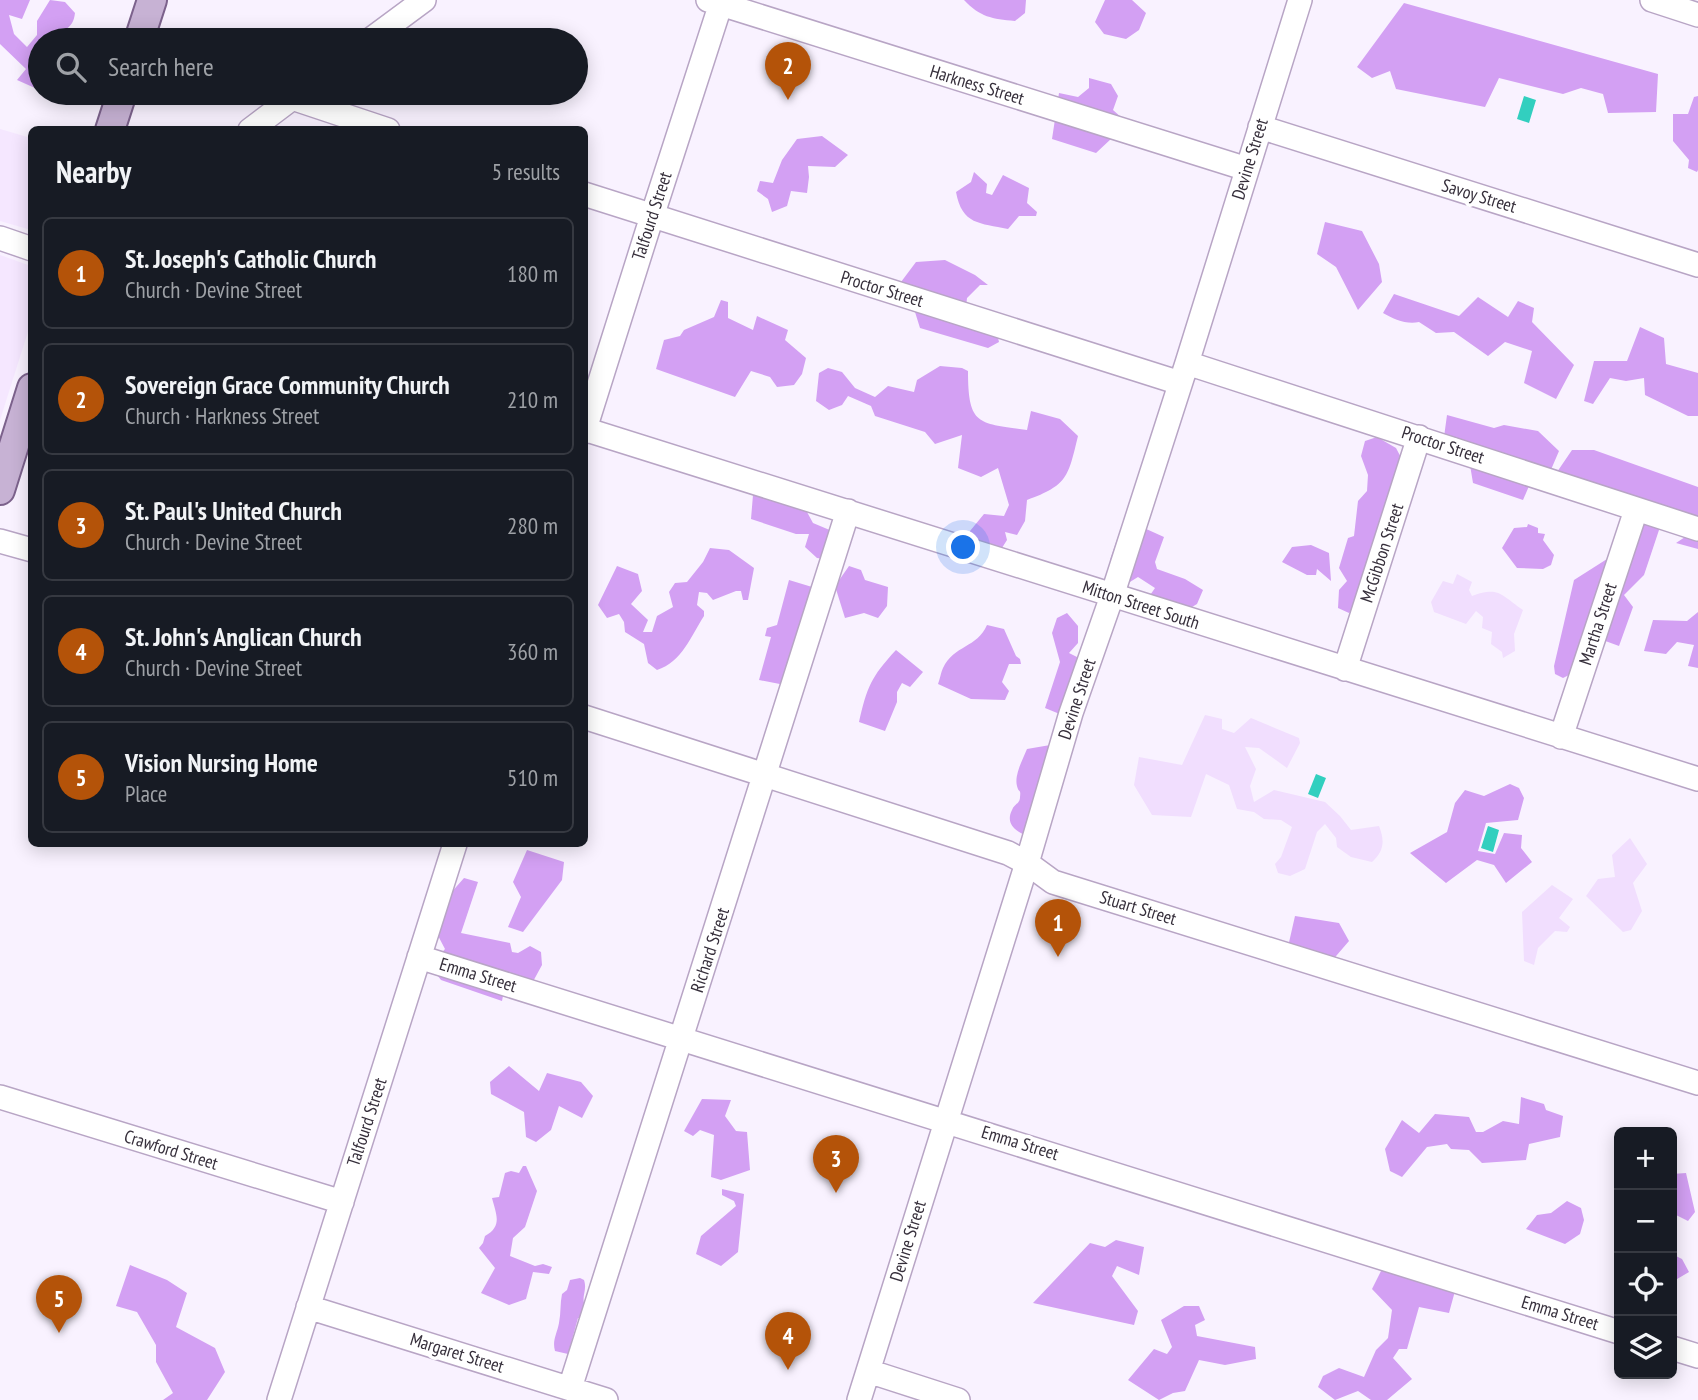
<!DOCTYPE html>
<meta charset="utf-8">
<style>
:root{--surface:#171b24;--page:#20242c;--text:#f1f3f6;--muted:#9ea1a6;--line:#363941;--accent:#b45309}
body{margin:0;font-family:"PT Sans Narrow",sans-serif;background:var(--page);color:var(--text)}
.controls{position:absolute;right:21px;bottom:21px;display:grid;overflow:hidden;border-radius:10px;box-shadow:0 4px 18px #0003}
.controls button{width:63px;height:63px;display:grid;place-items:center;padding:0;border:0;border-bottom:2px solid var(--line);background:var(--surface);color:var(--text);font:35px sans-serif}
.you{position:absolute;left:964px;top:548px;width:24px;height:24px;margin:-18px;border:5px solid #fff;border-radius:50%;background:#1a73e8;box-shadow:0 0 0 10px #1a73e833}
.badge{display:grid;place-items:center;width:46px;height:46px;border-radius:50%;background:var(--accent);color:#fff;font-size:23px;font-weight:700}
.pin{position:absolute;translate:-50% -58px;filter:drop-shadow(0 2px 4px #0008)}
.pin::after{content:'';position:absolute;top:37px;width:24px;height:21px;background:inherit;clip-path:polygon(0 0,100% 0,50% 100%)}
.list{margin:0;padding:0;list-style:none}
h2{display:flex;justify-content:space-between;align-items:center;height:91px;margin:0;padding:0 28px;font-size:30px}
h2 small{font-size:23px;font-weight:400;color:var(--muted)}
.list li{display:grid;grid-template-columns:46px 1fr auto;gap:21px;align-items:center;box-sizing:border-box;height:112px;margin:0 14px 14px;padding:0 14px;border:2px solid var(--line);border-radius:10px}
.list b{display:block;font-size:26px;white-space:nowrap}
.list p{margin:0;font-size:23px;white-space:nowrap;color:var(--muted)}
.list em{font-size:23px;font-style:normal;color:var(--muted)}
.icon{flex:none;width:38px;height:38px;fill:none;stroke:currentColor;stroke-width:2;stroke-linecap:round;stroke-linejoin:round}
.map{position:relative;flex:none;width:1698px;height:1400px;overflow:hidden}
.search{position:absolute;background:var(--surface);box-shadow:0 4px 18px #0003;left:28px;top:28px;width:560px;height:77px;display:flex;align-items:center;gap:18px;box-sizing:border-box;padding:0 24px;border-radius:38px;color:var(--muted);font-size:26px}
.panel{position:absolute;background:var(--surface);box-shadow:0 4px 18px #0003;left:28px;top:126px;width:560px;height:721px;border-radius:10px}
.map>svg:first-child{display:block}
.built{fill:#f5e7ff}
.green{fill:#f1defe}
.forest{fill:#d3a0f3}
.water{fill:#32cfbf}
.lines{fill:none;stroke-linecap:round;stroke-linejoin:round}
.minor-casing{stroke:#b8a5c5;stroke-width:26}
.major-casing{stroke:#7c628c;stroke-width:32}
.minor{stroke:#fff;stroke-width:23}
.major{stroke:#c7b2d4;stroke-width:28}
.labels{text-anchor:middle;stroke-width:7;stroke-linejoin:round;paint-order:stroke}
.street-label{font-size:18px;fill:#362f3b;stroke:#fff}
</style>
<div class="map">
<svg width="1698" height="1400" viewBox="0 0 1698 1400">
<rect width="100%" height="100%" fill="#f9f2ff"/>
<path class="built" d="M0 129 31 138V230L0 221Z
M0 255 31 266 32 319 0 420Z"/>
<path class="green" d="M1457 574 1472 582 1469 590 1472 596C1499 586 1501 595 1523 610L1514 634 1515 651 1503 658 1502 652 1491 644 1492 632 1482 628 1483 617 1476 611 1466 624 1434 612 1431 602 1443 581 1453 584Z
M1205 715 1222 719V729L1234 733 1251 718 1299 738 1300 743 1287 768 1259 748 1245 747 1256 769 1250 786 1254 802 1274 790 1325 802 1340 816 1351 830 1379 826C1385 841 1384 851 1372 862L1351 857 1337 847 1336 838 1325 824 1317 832 1305 869 1290 876 1278 873 1275 864 1281 857 1292 827 1281 820 1264 819 1254 812 1237 809 1229 785 1206 774 1191 817 1152 815 1134 785 1139 757 1182 765Z
M1630 838 1647 864 1633 883 1642 911 1631 930 1623 932 1586 896 1598 879 1615 877 1612 855Z
M1552 885 1573 899 1559 918 1570 927 1567 932 1555 931 1538 948 1534 965 1524 961 1522 912Z"/>
<path class="forest" d="M0 0H30L22 19 9 15 14 34 27 47 37 35V21L50 0 65 2 75 13C73 30 63 31 48 34L52 40H40V77L35 88 17 80 26 69 0 44Z
M964 0H1026L1025 13 1015 21C992 19 980 17 964 0Z
M1105 0H1132L1146 13 1139 30 1126 39 1104 34 1095 22Z
M1404 3 1658 74 1656 112 1608 113 1603 94 1581 88 1563 94 1499 78 1485 107 1396 89 1390 71 1372 78 1357 67Z
M1089 78 1111 84 1118 96 1113 110 1122 118 1112 138 1096 153 1052 139 1059 93 1078 97 1089 88Z
M1698 96V170L1697 172 1688 168 1689 160 1673 141V114H1688L1694 97Z
M822 136 848 155 835 167 808 166 809 177 807 193 791 191 787 206 772 212 768 199 757 191 760 181 773 183 782 160 797 139Z
M974 172 987 184 986 193 992 195 1003 175 1029 188 1027 203 1037 212 1036 216H1019L1008 229C980 223 962 225 956 192L971 182Z
M1325 222 1362 231 1379 264 1382 282 1358 310 1336 267 1317 254Z
M945 260 975 275 988 285H980L967 298 966 307 974 313 975 331 996 329 999 342 988 348 920 328 915 312 900 307 898 286 916 262Z
M1394 294 1459 316 1478 297 1508 317 1518 301 1534 308 1532 322 1574 365 1556 399 1524 383 1532 351 1505 342 1488 356 1454 332 1436 333 1419 322C1407 325 1393 319 1383 313Z
M721 300 728 302V318L753 330 757 316 788 330 785 340 806 358 802 374 794 385 777 387 770 377 751 371 735 397 656 369 664 340 680 336 684 330 714 317Z
M1640 327 1664 338 1666 364 1698 373V416H1688L1645 395 1644 378 1626 381 1610 378 1593 404 1584 401 1594 361H1627Z
M940 366 962 368 968 371C968 426 978 423 1027 430L1031 411 1060 419 1078 436C1068 477 1068 485 1027 500L1025 521 1017 535 1005 532 1007 540 1000 551 971 544 970 531 984 514 1004 516 1009 505 998 468 981 477 958 468 962 435 935 444 925 432 875 416 871 406 848 396 842 405 829 410 816 401 819 373 828 368 842 372 855 388 875 397 888 386 914 392 917 380Z
M1447 415 1494 428 1504 425 1538 431 1559 451 1550 472 1538 465 1523 500 1473 483 1469 459 1444 437Z
M1377 437 1396 448 1406 467 1379 569 1362 578 1360 603 1349 613 1338 608 1339 590 1347 581 1339 568 1348 538 1354 536 1358 501 1367 491 1368 475 1361 456 1365 441Z
M1572 450H1594L1698 487V549L1676 543 1685 537V530L1639 506 1600 510 1575 498 1557 472Z
M753 495 767 496 807 512 813 523 832 531 837 561 817 558 805 547 809 534H796L751 519Z
M1638 518 1660 527 1644 575 1624 595 1633 607 1619 646 1589 635 1573 673 1563 678 1555 674 1554 666 1574 580 1618 552Z
M1124 519 1164 537 1155 562 1157 569 1185 579 1203 590 1197 604 1182 613 1144 604 1155 588 1138 577 1125 585 1110 560Z
M1528 524 1538 528V533L1545 534 1543 540 1554 555 1551 565 1543 569 1517 568 1502 548 1514 528 1527 527Z
M1311 545 1329 553 1331 581 1317 569 1316 575H1307L1282 562 1292 547Z
M710 548 729 550 754 568 748 600H743L741 591H736L713 600 707 593 699 592 697 605 704 611V616C691 636 682 662 657 670L648 663 644 644 625 632 624 622 619 614 607 618 598 605 617 566 638 574 642 591 631 604 648 620 643 632H652L657 616 673 607 669 592 675 583 687 582 703 562Z
M849 566 861 570 865 580 888 587 887 606 878 618 864 613 845 618 835 586Z
M789 580 822 590 790 686 759 680 771 637 765 636 767 628 777 625Z
M1698 612V668L1688 666 1694 645 1677 642 1666 654 1644 651 1653 620 1687 621Z
M1067 613 1078 626V643L1069 653 1083 660 1067 717 1045 708 1060 662 1052 633 1057 618Z
M987 625 1004 629 1016 656 1020 659 1021 664H1009L1002 682 1009 691 1005 700 971 699 938 684C940 679 941 672 943 668 954 645 977 648 987 625Z
M896 650 923 672 910 687 902 683 897 692V702L885 731 859 722C867 687 871 677 896 650Z
M1056 744 1026 836C1016 831 1005 824 1012 810 1014 804 1020 804 1020 797 1021 788 1019 794 1017 786 1014 775 1023 759 1027 749Z
M1510 784 1519 788 1524 798 1518 820 1486 823 1478 851 1495 854 1504 833 1522 835 1521 848 1532 862 1506 883 1494 865 1477 860 1446 883 1410 853 1447 832 1455 803 1465 790 1484 796Z
M527 850 564 862 562 880 523 932 508 927 521 897 513 882Z
M464 878 478 882 461 933 510 943 512 952 518 953 530 946 541 952 542 965 530 987 507 975 502 1001 441 980 430 966 445 949 435 930 442 903Z
M1295 916 1339 923 1349 941 1318 977 1285 960Z
M509 1066 539 1091 547 1073 581 1082 593 1096 582 1118 559 1106 551 1130 536 1142 526 1137 524 1112 491 1094 490 1082Z
M1521 1097 1544 1104 1546 1110 1563 1116 1560 1137 1529 1144 1526 1160 1482 1163 1469 1150 1451 1149 1447 1144 1427 1147 1402 1177 1390 1171 1385 1149 1402 1120 1419 1133 1435 1114 1469 1117 1476 1132H1483L1503 1121 1519 1124Z
M702 1099 731 1100 725 1116 736 1131 747 1132 750 1170 721 1180 711 1177 714 1135 700 1130 693 1136 684 1131Z
M523 1166H526L537 1191 525 1227 513 1238 510 1256 535 1266 543 1264 552 1267 549 1274 533 1272 526 1299 509 1305 481 1293 495 1268 479 1248 483 1243 485 1236C503 1226 496 1214 492 1198L499 1197 505 1173 511 1171 519 1173Z
M1686 1173 1695 1212 1688 1221 1672 1213V1174Z
M722 1189 744 1194 738 1252 721 1266 696 1254 701 1236 736 1206 734 1201 722 1195Z
M1567 1201 1581 1208 1584 1220 1580 1234 1565 1244 1526 1229 1537 1215 1551 1213Z
M1116 1240 1144 1247 1139 1275 1117 1266 1112 1276 1138 1311 1134 1325 1033 1303 1090 1243 1105 1247Z
M1672 1254 1682 1259 1689 1272 1672 1282Z
M1389 1255 1455 1291 1449 1313 1419 1307 1407 1349H1399L1393 1358 1412 1379 1387 1400H1371L1358 1391 1335 1400 1318 1387 1323 1376 1339 1368 1364 1377 1376 1350 1388 1338 1392 1310 1372 1289Z
M130 1265 167 1280 187 1293 176 1327 215 1348 225 1372 207 1400H163L173 1393 156 1362V1345L137 1312 116 1306Z
M580 1278 584 1280C588 1292 579 1297 587 1310L584 1318H578L568 1354 555 1351C552 1340 557 1334 559 1323 561 1313 560 1303 562 1294L567 1290 570 1280Z
M1184 1306H1199L1205 1320 1195 1325 1197 1336 1255 1347 1256 1359 1225 1365 1199 1360 1185 1391 1173 1393 1159 1400 1128 1380 1154 1349 1167 1354 1172 1347 1161 1320Z"/>
<path class="water" d="M1524 96 1536 100 1529 123 1517 119Z
M1316 774 1326 778 1318 798 1308 794Z
M1488 826 1499 830 1493 852 1481 848Z"/>
<g class="lines">
<defs>
<path id="minor" d="M708 0 1247 169
M1652 0 1698 15
M370 40 424 0
M292 98 388 130
M1260 127 1698 265
M250 130 299 93
M584 194 1180 383
M0 238 32 249
M1187 363 1698 529
M584 429 1698 779
M584 432 647 232 722 0
M0 541 32 550
M1345 669 1419 437
M584 717 1008 853 1027 863 1053 882 1698 1083
M1561 737 1636 510
M419 957 1619 1332
M0 1097 342 1202
M308 1307 606 1400
M1672 1348 1698 1356
M868 1371 958 1400
M570 1388 848 511
M279 1400 455 844
M859 1400 1027 863 1071 713 1112 596 1187 363 1300 0"/>
<path id="major" d="M139 40 152 0
M110 130 122 93
M0 490 32 388"/>
</defs>
<use href="#minor" class="minor-casing"/>
<use href="#major" class="major-casing"/>
<use href="#minor" class="minor"/>
<use href="#major" class="major"/>
</g>
<g class="labels">
<g class="street-label">
<text transform="translate(977 85) rotate(17)" y="6">Harkness Street</text>
<text transform="translate(1250 159) rotate(-73)" y="6">Devine Street</text>
<text transform="translate(1479 196) rotate(17)" y="6">Savoy Street</text>
<text transform="translate(652 216) rotate(-72)" y="6">Talfourd Street</text>
<text transform="translate(882 289) rotate(17)" y="6">Proctor Street</text>
<text transform="translate(1443 445) rotate(18)" y="6">Proctor Street</text>
<text transform="translate(1382 553) rotate(-72)" y="6">McGibbon Street</text>
<text transform="translate(1141 605) rotate(18)" y="6">Mitton Street South</text>
<text transform="translate(1598 624) rotate(-72)" y="6">Martha Street</text>
<text transform="translate(1077 699) rotate(-72)" y="6">Devine Street</text>
<text transform="translate(1138 908) rotate(17)" y="6">Stuart Street</text>
<text transform="translate(710 950) rotate(-72)" y="6">Richard Street</text>
<text transform="translate(478 975) rotate(17)" y="6">Emma Street</text>
<text transform="translate(367 1122) rotate(-72)" y="6">Talfourd Street</text>
<text transform="translate(1020 1143) rotate(17)" y="6">Emma Street</text>
<text transform="translate(171 1150) rotate(17)" y="6">Crawford Street</text>
<text transform="translate(908 1241) rotate(-73)" y="6">Devine Street</text>
<text transform="translate(1560 1313) rotate(17)" y="6">Emma Street</text>
<text transform="translate(457 1353) rotate(17)" y="6">Margaret Street</text>
</g>
</g>
</svg>
<div class="controls">
<button>+</button>
<button>−</button>
<button><svg class="icon" aria-label="locate" viewBox="0 0 24 24"><circle cx="12" cy="12" r="6"/><path d="M12 2v4M12 18v4M2 12h4M18 12h4"/></svg></button>
<button><svg class="icon" aria-label="layers" viewBox="0 0 24 24"><path d="M12 4l9 5-9 5-9-5zM3 14l9 5 9-5"/></svg></button>
</div>
<div class="you"></div>
<div class="pin badge" style="left:1058px;top:957px">1</div>
<div class="pin badge" style="left:788px;top:100px">2</div>
<div class="pin badge" style="left:836px;top:1193px">3</div>
<div class="pin badge" style="left:788px;top:1370px">4</div>
<div class="pin badge" style="left:59px;top:1333px">5</div>
<div class="search"><svg class="icon" aria-label="search" viewBox="0 0 24 24"><circle cx="10" cy="10" r="6"/><path d="M15 15l6 6"/></svg>Search here</div>
<section class="panel">
<h2>Nearby<small>5 results</small></h2>
<ul class="list">
<li><span class="badge">1</span><div><b>St. Joseph's Catholic Church</b><p>Church · Devine Street</p></div><em>180 m</em></li>
<li><span class="badge">2</span><div><b>Sovereign Grace Community Church</b><p>Church · Harkness Street</p></div><em>210 m</em></li>
<li><span class="badge">3</span><div><b>St. Paul's United Church</b><p>Church · Devine Street</p></div><em>280 m</em></li>
<li><span class="badge">4</span><div><b>St. John's Anglican Church</b><p>Church · Devine Street</p></div><em>360 m</em></li>
<li><span class="badge">5</span><div><b>Vision Nursing Home</b><p>Place</p></div><em>510 m</em></li>
</ul>
</section>
</div>
